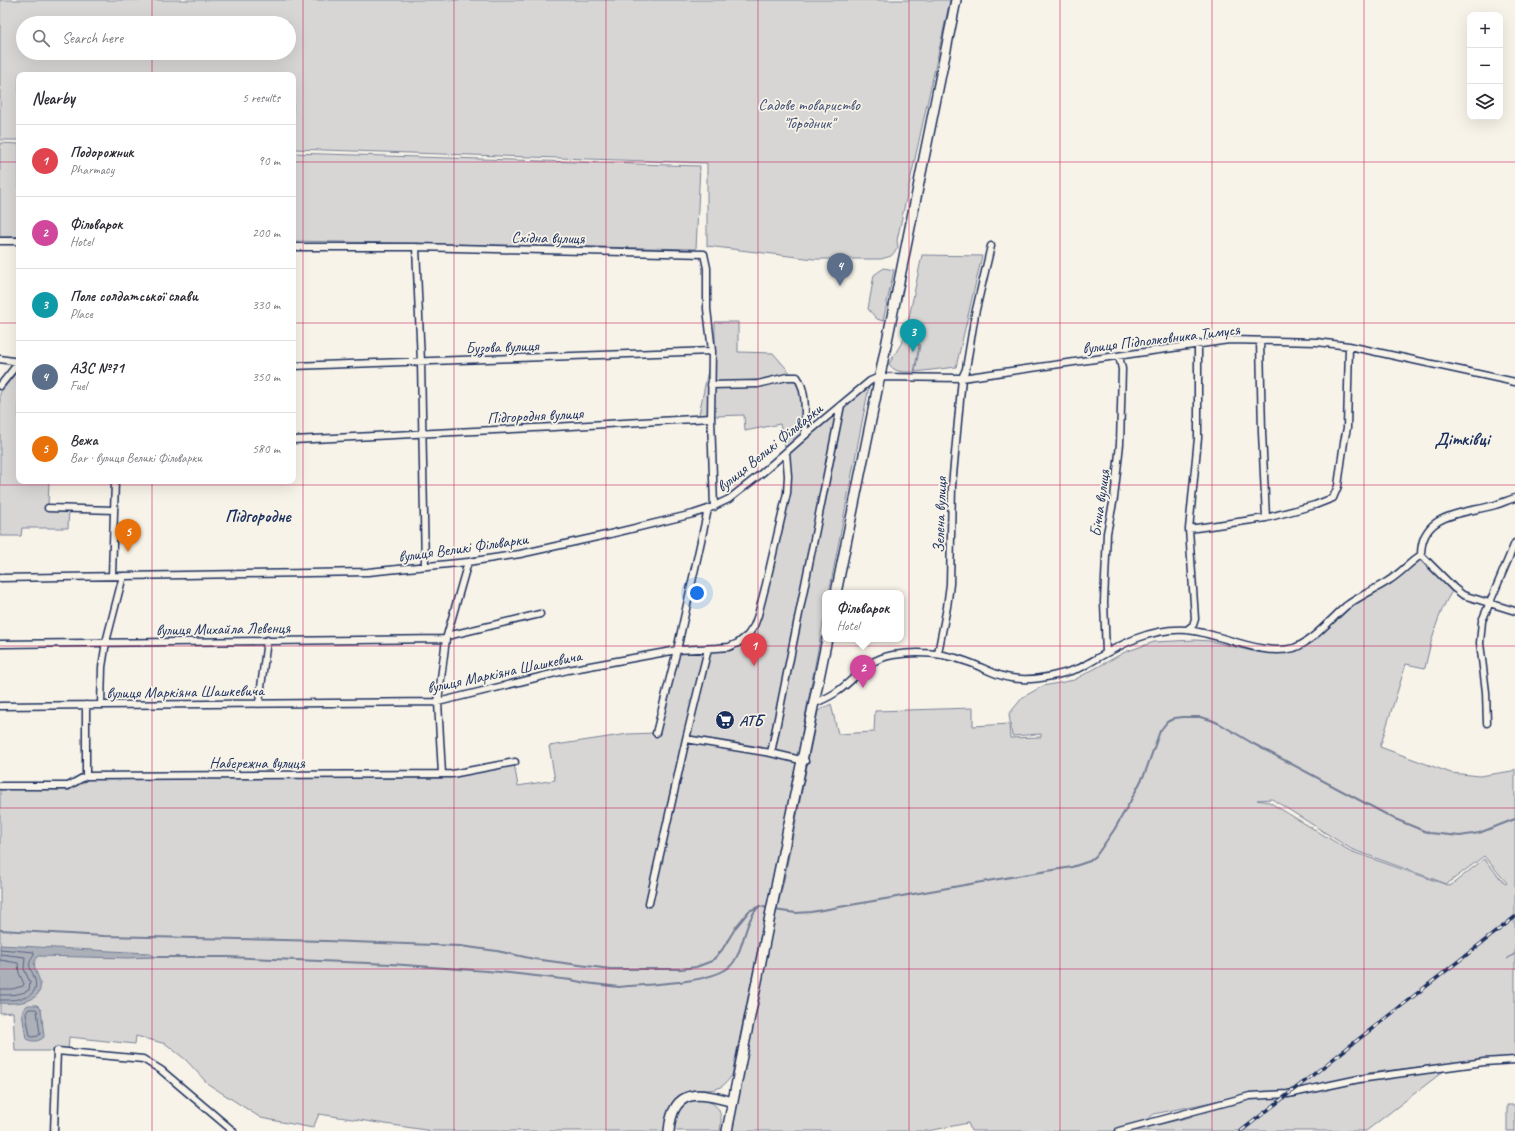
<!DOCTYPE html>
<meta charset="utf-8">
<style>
:root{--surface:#fff;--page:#f2f2f3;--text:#2b2b33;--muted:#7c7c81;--line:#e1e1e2;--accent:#2563eb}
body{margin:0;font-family:Caveat,sans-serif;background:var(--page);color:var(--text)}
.controls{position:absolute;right:12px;top:12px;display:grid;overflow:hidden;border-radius:8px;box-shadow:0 4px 16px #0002}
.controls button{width:36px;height:36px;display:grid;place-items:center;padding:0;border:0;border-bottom:1px solid var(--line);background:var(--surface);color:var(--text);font:20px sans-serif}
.you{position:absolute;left:697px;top:593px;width:14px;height:14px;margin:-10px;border:3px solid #fff;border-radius:50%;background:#1a73e8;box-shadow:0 0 0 6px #1a73e833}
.badge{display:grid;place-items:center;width:26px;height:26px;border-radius:50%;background:var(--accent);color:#fff;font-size:13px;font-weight:700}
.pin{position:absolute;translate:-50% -33px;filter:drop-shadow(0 1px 2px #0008)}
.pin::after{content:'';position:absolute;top:21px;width:14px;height:12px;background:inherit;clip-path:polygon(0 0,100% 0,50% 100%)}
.popup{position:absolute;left:822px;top:590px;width:82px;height:52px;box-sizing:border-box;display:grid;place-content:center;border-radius:8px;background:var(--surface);filter:drop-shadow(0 1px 3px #0005);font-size:13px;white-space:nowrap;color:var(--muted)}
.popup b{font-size:15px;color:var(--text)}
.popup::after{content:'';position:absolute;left:50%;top:100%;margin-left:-8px;border:8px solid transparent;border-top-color:var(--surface)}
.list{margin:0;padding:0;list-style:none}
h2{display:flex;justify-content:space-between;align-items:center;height:52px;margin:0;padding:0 16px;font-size:17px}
h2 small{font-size:13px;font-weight:400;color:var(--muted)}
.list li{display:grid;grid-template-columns:26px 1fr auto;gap:12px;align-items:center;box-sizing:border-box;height:72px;padding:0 16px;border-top:1px solid var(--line)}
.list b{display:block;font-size:15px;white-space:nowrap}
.list p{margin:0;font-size:13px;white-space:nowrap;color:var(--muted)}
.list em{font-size:13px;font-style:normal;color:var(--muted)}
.icon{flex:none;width:22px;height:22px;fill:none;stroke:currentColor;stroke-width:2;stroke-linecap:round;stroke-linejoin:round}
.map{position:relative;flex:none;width:1515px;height:1131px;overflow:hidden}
.search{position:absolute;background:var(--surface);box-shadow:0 4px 16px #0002;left:16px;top:16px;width:280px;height:44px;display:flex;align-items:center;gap:10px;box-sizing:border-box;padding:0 14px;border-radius:22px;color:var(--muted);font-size:15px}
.panel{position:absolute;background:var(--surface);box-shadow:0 4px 16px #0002;left:16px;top:72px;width:280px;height:412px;border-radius:8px}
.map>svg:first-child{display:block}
.green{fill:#d7d6d4;stroke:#798299;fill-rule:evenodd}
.water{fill:#acb0b9;stroke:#727c95}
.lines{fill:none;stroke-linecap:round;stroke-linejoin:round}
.shore{stroke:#556382;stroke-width:1}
.stream{stroke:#727c95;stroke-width:2}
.minor-casing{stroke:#1b2f5e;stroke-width:9}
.highway-casing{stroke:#1b2f5e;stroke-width:12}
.minor{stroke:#f7f3e8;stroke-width:6}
.highway{stroke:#f7f3e8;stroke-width:9}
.rail-casing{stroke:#1b2f5e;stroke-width:3.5}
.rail{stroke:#f7f3e8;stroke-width:2;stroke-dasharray:6;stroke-linecap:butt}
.grid{fill:none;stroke:#c2185b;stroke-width:1;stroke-opacity:0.55}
.labels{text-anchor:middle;stroke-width:3.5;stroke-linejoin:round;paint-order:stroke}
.park-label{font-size:16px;fill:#415076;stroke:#f7f3e8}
.street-label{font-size:16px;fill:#1b2f5e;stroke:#f7f3e8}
.poi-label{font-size:16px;font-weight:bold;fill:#1b2f5e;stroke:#f7f3e8;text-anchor:start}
.neighbourhood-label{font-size:17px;font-weight:bold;fill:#1b2f5e;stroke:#f7f3e8}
.quarter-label{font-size:18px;font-weight:bold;fill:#1b2f5e;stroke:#f7f3e8}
</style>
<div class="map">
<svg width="1515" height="1131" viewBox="0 0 1515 1131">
<rect width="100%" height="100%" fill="#f7f3e8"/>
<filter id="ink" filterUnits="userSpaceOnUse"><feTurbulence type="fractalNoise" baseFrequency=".025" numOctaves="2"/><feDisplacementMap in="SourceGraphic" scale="8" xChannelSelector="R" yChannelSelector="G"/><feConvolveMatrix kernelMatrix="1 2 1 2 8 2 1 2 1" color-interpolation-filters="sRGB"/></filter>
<g filter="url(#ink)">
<path class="green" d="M0 0H950L897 240 898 248 891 256 881 259H814L707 246V163L293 149V75H19V140H0ZM23 23H289V53H23Z
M0 143 19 144V237H0Z
M293 153 700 166 696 249 293 241Z
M922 255 982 256 956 367 915 372 920 345 905 337Z
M884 268 894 270 883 321 877 319 868 309 874 275Z
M715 322H738V352L773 353 792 375 802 390 812 429 870 381 829 593H825V613L796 764 732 1075C716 1100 704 1083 685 1094L666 1131H432L319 1114 313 1128 261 1118 208 1084 186 1060 166 1044 136 1036 135 1044 69 1037 68 1051H15L13 1012 0 1013V789L69 790 87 779 442 778 514 764 518 786 555 780 549 746 628 734 656 733 677 650 738 643 754 626 787 493 786 452 780 424 745 431 744 415 715 416 698 419 712 351H715Z
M905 337 919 346 914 372C904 372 895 373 889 364Z
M19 369V481H49L48 506 69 508 68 528H22L21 536H0V393Z
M1421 559 1452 591C1437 615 1431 641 1425 668L1406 664 1380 747 1451 773 1480 776 1512 771 1515 769V953L1507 959 1515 954V1056L1367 1073 1360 1078 1445 1070 1366 1131H1133L1190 1117 1221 1100 1154 1114 1132 1131H971L968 1123 928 1131H732L766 954 784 880 818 711 831 704 838 734 874 732 875 711 973 708V726L1009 724 1010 738 1041 737V734L1012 736 1009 714 1023 697 1043 686 1074 680 1125 652 1154 642 1195 640 1210 641 1256 652 1286 654 1297 651 1324 632 1350 608 1389 585 1401 576 1417 561ZM1272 799 1351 849 1447 884 1484 856 1507 883 1505 884 1484 859 1450 886 1350 851 1269 802 1257 800Z
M696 1099C717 1101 724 1110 720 1131H672C674 1115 680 1104 696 1099Z
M1507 1105H1515V1131H1507Z"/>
<path class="water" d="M0 945 148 953 156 957 128 958 38 956C31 965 36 970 39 979 47 1003 16 1004 0 1003Z
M28 1005H37L41 1009 44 1037C39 1042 32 1042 26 1039L22 1013 24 1008Z"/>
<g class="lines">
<path class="shore" d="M0 949 34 952V954C25 968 32 968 35 980 40 1001 12 1000 0 1000
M0 954 25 957 24 969 30 982 29 990C20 995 11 995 0 995
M0 960 18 963 19 973 24 984 23 986 12 989H0
M29 1009H36L37 1010 40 1034 38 1036 32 1037 30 1036 26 1014Z"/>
<path class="stream" d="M774 910 796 913 811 912 993 880 1072 867 1090 861 1096 856 1114 830 1130 802 1145 773 1160 731 1167 722 1175 718 1183 717H1200L1211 720 1220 724 1252 743 1395 819 1429 833 1460 836 1479 833 1515 819
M0 930 104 936 326 941 460 946 497 951 534 959 610 969H681L696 967 712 961 722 950 736 927 749 911 758 907
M156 957H228L391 964 500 972 571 980 586 983 619 987 628 986C654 984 707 983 728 968 732 965 736 959 738 954 745 937 747 919 759 906L768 908"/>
<defs>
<path id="minor" d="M0 241H19
M293 247H416L704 254 707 268V309L712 351 711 418 714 507
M416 247 421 362 425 566
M1260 341 1262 432 1266 518
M0 359 19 362
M293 366 712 351
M711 385 758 384 787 377H797C808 392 804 417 805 435
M0 386 19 362
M293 440 554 427 711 418
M48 508 114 510
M1189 529 1266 518 1315 505 1333 498 1338 486 1344 442 1347 428 1349 346
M1421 555C1421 512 1464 514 1495 505 1502 503 1508 500 1515 498
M112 576 115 481
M0 578 368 572 468 562 520 554 606 535 693 514 708 509 729 499 762 473 811 430 870 381 879 377 962 378 1229 340 1317 342 1349 346 1515 382
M1187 630 1193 625 1195 619 1189 529 1198 438V345
M447 636 540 614
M0 644 446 639
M938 653 947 607 950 584 952 486 962 378 966 369 975 314 991 246
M1106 653 1104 602 1107 533 1114 498 1120 444 1122 369 1119 356
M259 703 267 640
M813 704C822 700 830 697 838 691 858 677 865 660 893 655 919 651 944 653 968 662 983 667 995 676 1011 678 1033 682 1060 675 1080 668 1114 649 1146 627 1187 630 1220 633 1261 657 1294 648 1312 642 1332 618 1346 606 1359 596 1374 590 1388 581 1400 574 1409 563 1421 555L1454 588 1463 595 1515 611
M86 705V776
M101 705 102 667 106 642 123 576
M0 706 438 702 568 670 677 650 717 648 729 647 738 643 748 635 754 626 758 615 766 584 787 493 788 476 786 452
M1487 723 1486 692 1480 643 1482 621 1515 543
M656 733 677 650 708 509
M686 739 708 649
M771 753 841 405
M442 774 438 702 446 639 468 562
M0 786H68L86 776 452 774 515 762
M649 903 686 739 771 753 805 761
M54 1131 57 1051 143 1059 161 1070 233 1131
M1119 1131 1250 1096 1288 1094 1359 1079 1484 1062 1515 1060"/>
<path id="highway" d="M836 593 956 0
M669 1131C673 1086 700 1093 733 1102
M727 1131 770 916 827 639"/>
</defs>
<use href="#minor" class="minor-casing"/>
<use href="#highway" class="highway-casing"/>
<use href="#minor" class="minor"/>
<use href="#highway" class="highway"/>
<defs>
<path id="rail" d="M1241 1131 1515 917"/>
</defs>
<use href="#rail" class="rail-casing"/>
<use href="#rail" class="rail"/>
</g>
</g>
<path class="grid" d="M152 0V23M303 0V1131M454 0V1131M606 0V1131M758 0V1131M909 0V1131M1060 0V1131M1212 0V1131M1364 0V1131M152 53V75M0 162H19M293 162H1515M0 323H19M293 323H1515M152 481V1131M0 485H1515M0 646H1515M0 808H1515M0 969H1515"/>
<defs>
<symbol id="supermarket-disc" viewBox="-11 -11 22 22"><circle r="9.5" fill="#1b2f5e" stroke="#f7f3e8"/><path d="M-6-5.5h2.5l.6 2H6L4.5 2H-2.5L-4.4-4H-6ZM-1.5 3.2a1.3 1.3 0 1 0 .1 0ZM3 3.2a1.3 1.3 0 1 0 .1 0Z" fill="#fff"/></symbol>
</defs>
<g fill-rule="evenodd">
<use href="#supermarket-disc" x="714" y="709" width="22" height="22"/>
</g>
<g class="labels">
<g class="park-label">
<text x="809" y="110">Садове товариство<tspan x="809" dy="18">"Городник"</tspan></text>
</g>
<g class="street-label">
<text transform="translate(548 237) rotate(1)" y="6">Східна вулиця</text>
<text transform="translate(1161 338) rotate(-7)" y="6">вулиця Підполковника Тимуся</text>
<text transform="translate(502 346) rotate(-2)" y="6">Бузова вулиця</text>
<text transform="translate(535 415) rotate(-3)" y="6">Підгородня вулиця</text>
<text transform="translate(769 447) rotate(-39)" y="6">вулиця Великі Фільварки</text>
<text transform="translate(1099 503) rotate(-82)" y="6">Бічна вулиця</text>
<text transform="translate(939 515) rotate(-88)" y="6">Зелена вулиця</text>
<text transform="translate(463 547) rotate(-8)" y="6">вулиця Великі Фільварки</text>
<text transform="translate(223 628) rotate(-1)" y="6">вулиця Михайла Левенця</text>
<text transform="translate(504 671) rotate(-12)" y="6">вулиця Маркіяна Шашкевича</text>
<text transform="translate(185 691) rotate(-1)" y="6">вулиця Маркіяна Шашкевича</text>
<text x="257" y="768">Набережна вулиця</text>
</g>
<g class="poi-label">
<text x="739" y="726">АТБ</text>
</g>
<g class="neighbourhood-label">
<text x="258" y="522">Підгороднє</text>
</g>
<g class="quarter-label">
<text x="1462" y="445">Дітківці</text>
</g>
</g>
</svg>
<div class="controls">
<button>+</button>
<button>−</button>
<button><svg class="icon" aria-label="layers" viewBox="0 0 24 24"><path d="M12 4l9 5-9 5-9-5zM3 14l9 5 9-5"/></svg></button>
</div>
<div class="you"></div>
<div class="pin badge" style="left:754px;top:666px;background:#e0444e">1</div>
<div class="pin badge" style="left:863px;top:688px;background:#d1479c">2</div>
<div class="popup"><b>Фільварок</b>Hotel</div>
<div class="pin badge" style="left:913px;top:352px;background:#0f9aa8">3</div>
<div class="pin badge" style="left:840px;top:286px;background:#5c6f8a">4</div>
<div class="pin badge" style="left:128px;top:552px;background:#e8710a">5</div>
<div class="search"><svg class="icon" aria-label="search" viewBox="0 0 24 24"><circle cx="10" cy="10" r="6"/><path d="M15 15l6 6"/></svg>Search here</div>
<section class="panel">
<h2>Nearby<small>5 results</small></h2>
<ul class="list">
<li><span class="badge" style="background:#e0444e">1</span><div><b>Подорожник</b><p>Pharmacy</p></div><em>90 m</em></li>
<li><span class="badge" style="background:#d1479c">2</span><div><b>Фільварок</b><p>Hotel</p></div><em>200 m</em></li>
<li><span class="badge" style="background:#0f9aa8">3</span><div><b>Поле солдатської слави</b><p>Place</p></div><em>330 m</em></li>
<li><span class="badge" style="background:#5c6f8a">4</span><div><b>АЗС №71</b><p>Fuel</p></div><em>350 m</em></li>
<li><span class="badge" style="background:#e8710a">5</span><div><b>Вежа</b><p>Bar · вулиця Великі Фільварки</p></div><em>580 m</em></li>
</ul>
</section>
</div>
